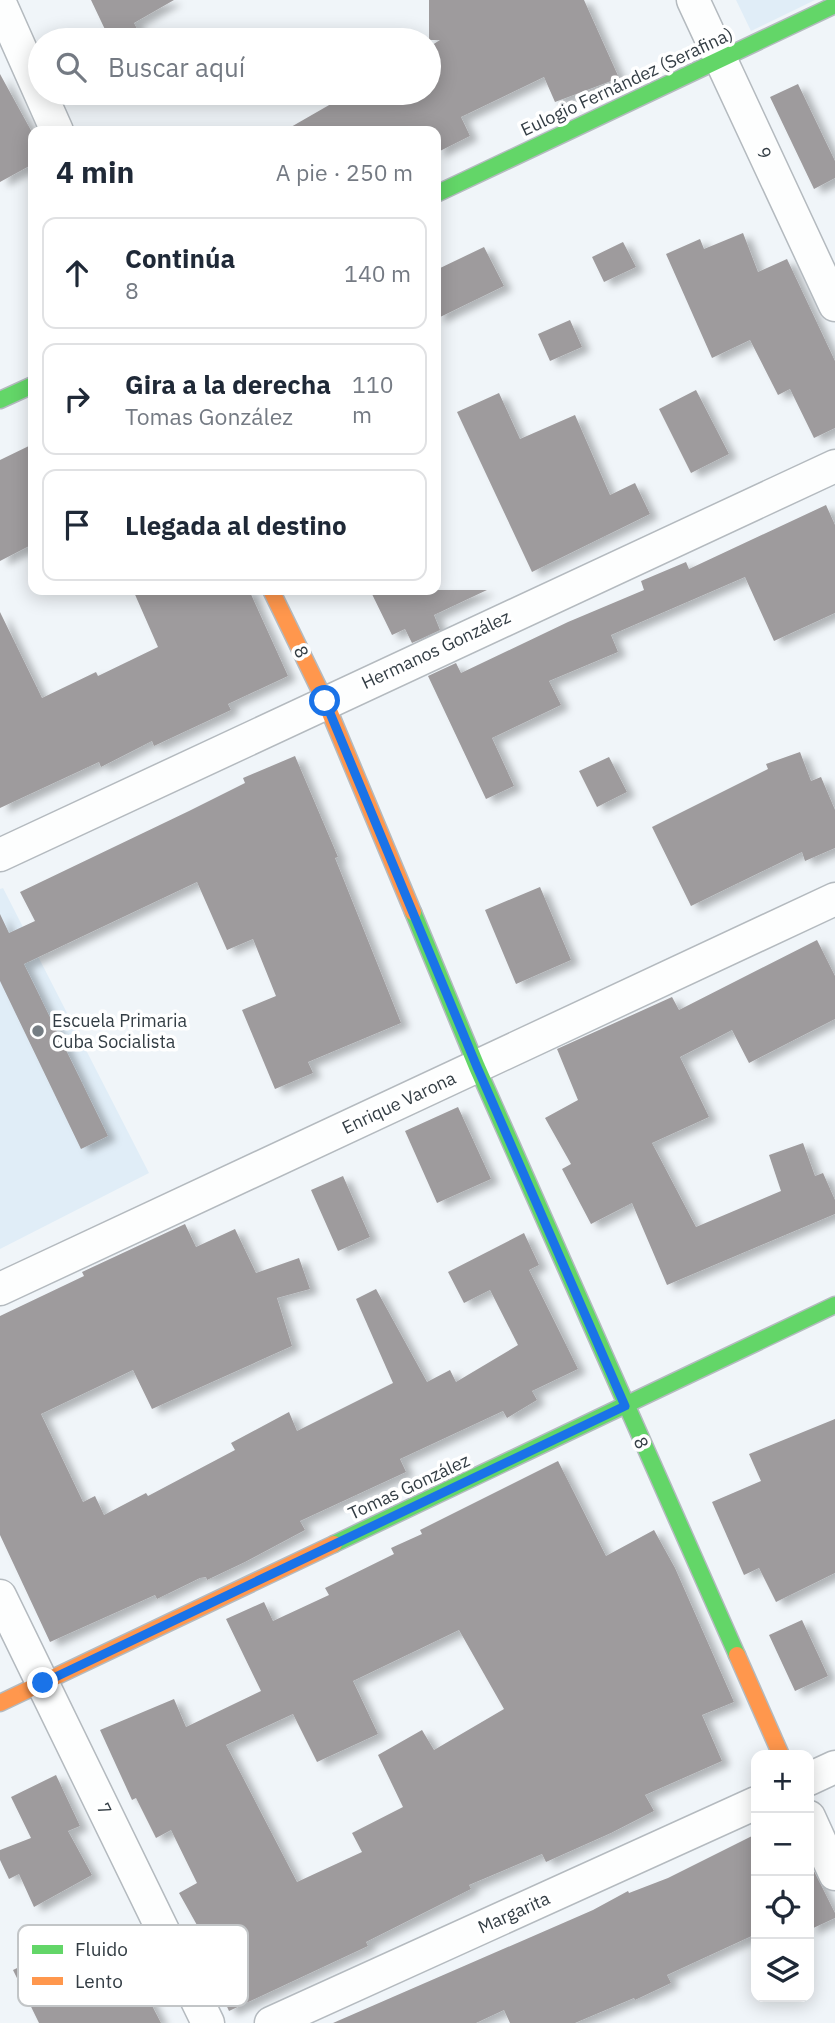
<!DOCTYPE html>
<html lang="es">
<meta charset="utf-8">
<style>
:root{--surface:#fff;--page:#f2f2f3;--text:#1f2937;--muted:#747a83;--line:#e0e1e3}
body{margin:0;font-family:"IBM Plex Sans",sans-serif;background:var(--page);color:var(--text)}
.controls{position:absolute;right:21px;bottom:21px;display:grid;overflow:hidden;border-radius:14px;box-shadow:0 4px 18px #0003}
.controls button{width:63px;height:63px;display:grid;place-items:center;padding:0;border:0;border-bottom:2px solid var(--line);background:var(--surface);color:var(--text);font:35px sans-serif}
.stop{position:absolute;width:21px;height:21px;margin:-16px;border:5px solid #1a73e8;border-radius:50%;background:#fff}
.stop.end{background:#1a73e8;border-color:#fff;box-shadow:0 2px 7px #0008}
.list{margin:0;padding:0;list-style:none}
h2{display:flex;justify-content:space-between;align-items:center;height:91px;margin:0;padding:0 28px;font-size:30px}
h2 small{font-size:23px;font-weight:400;color:var(--muted)}
.list li{display:grid;grid-template-columns:46px 1fr auto;gap:21px;align-items:center;box-sizing:border-box;height:112px;margin:0 14px 14px;padding:0 14px;border:2px solid var(--line);border-radius:14px}
.list b{display:block;font-size:26px;white-space:nowrap}
.list p{margin:0;font-size:23px;white-space:nowrap;color:var(--muted)}
.list em{font-size:23px;font-style:normal;color:var(--muted)}
.icon{flex:none;width:38px;height:38px;fill:none;stroke:currentColor;stroke-width:2;stroke-linecap:round;stroke-linejoin:round}
.map{position:relative;flex:none;width:835px;height:2023px;overflow:hidden}
.search{position:absolute;background:var(--surface);box-shadow:0 4px 18px #0003;left:28px;top:28px;width:413px;height:77px;display:flex;align-items:center;gap:18px;box-sizing:border-box;padding:0 24px;border-radius:38px;color:var(--muted);font-size:26px}
.panel{position:absolute;background:var(--surface);box-shadow:0 4px 18px #0003;left:28px;top:126px;width:413px;height:469px;border-radius:14px}
.map>svg:first-child{display:block}
.built{fill:#e0edf7}
.building{fill:#9e9b9d;fill-rule:evenodd;filter:url(#shadow)}
.lines{fill:none;stroke-linecap:round;stroke-linejoin:round}
.street-casing{stroke:#b4babf;stroke-width:35}
.fast-casing{stroke:#b4babf;stroke-width:19}
.slow-casing{stroke:#b4babf;stroke-width:19}
.street{stroke:#fdfefe;stroke-width:32}
.fast{stroke:#63d668;stroke-width:16}
.slow{stroke:#ff974d;stroke-width:16}
.route{stroke:#1a73e8;stroke-width:9}
.poi-dot{fill:#757d83;stroke:#fff;stroke-width:2.5}
.labels{text-anchor:middle;stroke-width:7;stroke-linejoin:round;paint-order:stroke}
.street-label{font-size:18px;fill:#333d44;stroke:#fff}
.poi-label{font-size:18px;fill:#333d44;stroke:#fff;text-anchor:start}
.key{fill:#fff;stroke:#c2c5c7;stroke-width:2}
.key-label{font-size:19px;fill:#333d44}
</style>
<div class="map">
<svg width="835" height="2023" viewBox="0 0 835 2023">
<defs>
<filter id="shadow"><feDropShadow dx="8" dy="4.5" stdDeviation="3.5" flood-color="#0004"/></filter>
</defs>
<rect width="100%" height="100%" fill="#f0f5f9"/>
<path class="built" d="M736 0H815L751 31Z
M3 888 149 1173 0 1249V889Z"/>
<path class="building" d="M91 0H174L134 23 143 40H110Z
M429 0H584L619 78 555 102 544 77 461 117 470 136 436 153V131H284L350 93H429V47L440 40H429Z
M0 74 33 134V164L0 182Z
M798 84 835 161V178L814 189 770 97Z
M743 233 758 272 787 259 835 361V428L814 438 790 389 778 395 750 340 712 358 666 254 700 239 704 249Z
M623 242 636 267 604 282 592 257Z
M484 247 504 286 436 319V270Z
M570 320 582 347 550 361 538 334Z
M696 390 729 454 691 473 659 409Z
M499 393 520 439 575 415 610 495 635 483 650 514 532 572 457 412Z
M33 444V544L0 561V460Z
M826 505 835 525V613L774 641 745 577 611 635 618 652 549 681 561 705 492 738 514 786 486 799 428 676 456 663 461 673 568 622 644 590 641 581 686 562 689 569Z
M133 590H249L288 676 228 704 231 710 154 746 152 741 101 767 99 762 0 808V612L42 698 96 672 98 676 158 647Z
M370 590H487L434 615 440 630 412 643 405 629 392 635Z
M800 752 811 781 821 777 835 810V848L805 861 802 852 691 906 652 827 768 769 766 764Z
M295 756 338 857 335 858 401 1023 308 1062 313 1073 275 1089 242 1010 276 996 253 939 227 950 197 882 24 964 108 1136 81 1149 0 981V914L9 933 35 921 20 892 189 811 245 783 243 778Z
M609 757 627 792 597 807 579 771Z
M540 887 571 960 516 984 485 910Z
M817 940 835 976V1019L749 1063 732 1030 680 1057 709 1117 652 1143 696 1227 781 1191 769 1155 803 1143 815 1176 823 1173 835 1200V1214L667 1285 632 1203 591 1224 562 1169 571 1164 545 1118 578 1100 557 1049 672 997 679 1010Z
M458 1107 491 1179 437 1203 405 1131Z
M343 1176 370 1237 338 1251 311 1190Z
M185 1224 196 1247 235 1229 256 1273 299 1258 310 1289 277 1298 292 1346 152 1409 133 1370 41 1414 83 1502 95 1496 104 1515 146 1493 148 1496 235 1450 231 1443 289 1412 297 1431 393 1383 356 1299 376 1289 427 1382 450 1370 456 1382 518 1345 490 1290 464 1303 448 1272 524 1233 539 1265 529 1270 578 1369 532 1391 537 1400 507 1418 503 1411 400 1459 406 1472 300 1521 305 1530 245 1562 207 1580 206 1577 200 1578 157 1599 155 1595 50 1642 0 1535V1316L84 1276 82 1272Z
M835 1419V1573L776 1602 759 1568 744 1575 712 1502 761 1481 749 1454Z
M558 1461 606 1556 654 1530 675 1568 734 1702 702 1715 722 1761 645 1795 654 1811 611 1833 546 1862 542 1854 469 1885 471 1889 366 1942 368 1946 229 2011 195 1937 202 1934 179 1893 197 1883 171 1830 156 1838 136 1798 132 1800 100 1730 174 1699 186 1727 261 1691 226 1619 264 1602 273 1621 329 1595 325 1588 394 1554 391 1548 422 1534 420 1530ZM459 1630 504 1709 434 1750 422 1730 378 1755 403 1807 352 1833 362 1852 297 1882 226 1745 293 1714 317 1762 378 1734 353 1681Z
M802 1620 828 1676 795 1691 769 1635Z
M56 1775 80 1826 68 1831 92 1875 34 1907 19 1874 9 1879 0 1860V1850L31 1838 11 1797Z
M756 1834V1934L667 1975 671 1983 635 2000 634 1998 575 2023H510L504 2010 476 2023H333L593 1910 628 1891 629 1893 668 1878Z
M809 1861 835 1913V1918L809 1930Z
M73 1941 82 1967 121 1946 161 2023H39L13 1970Z"/>
<g class="lines">
<defs>
<path id="street" d="M693 0 835 305
M0 3 57 131
M0 855 835 466
M0 1289 835 899
M0 1596 208 2023
M809 1779 835 1767
M809 1817 835 1874
M271 2023 756 1803"/>
<path id="fast" d="M436 194 835 5
M0 400 33 385
M413 912 477 1067 737 1655
M334 1544 835 1305"/>
<path id="slow" d="M271 590 325 701 413 912
M737 1655 781 1755
M0 1703 334 1544"/>
</defs>
<use href="#street" class="street-casing"/>
<use href="#fast" class="fast-casing"/>
<use href="#slow" class="slow-casing"/>
<use href="#street" class="street"/>
<use href="#fast" class="fast"/>
<use href="#slow" class="slow"/>
</g>
<g class="lines">
<path class="route" d="M43 1683 625 1406 477 1067 325 701"/>
</g>
<circle class="poi-dot" cx="38" cy="1031" r="7"/>
<g class="labels">
<g class="street-label">
<text transform="translate(627 82) rotate(-25)" y="6">Eulogio Fernández (Serafina)</text>
<text transform="translate(764 153) rotate(65)" y="6">9</text>
<text transform="translate(436 650) rotate(-25)" y="6">Hermanos González</text>
<text transform="translate(301 652) rotate(64)" y="6">8</text>
<text transform="translate(399 1103) rotate(-25)" y="6">Enrique Varona</text>
<text transform="translate(641 1443) rotate(66)" y="6">8</text>
<text transform="translate(409 1487) rotate(-25)" y="6">Tomas González</text>
<text transform="translate(104 1809) rotate(64)" y="6">7</text>
<text transform="translate(514 1913) rotate(-24)" y="6">Margarita</text>
</g>
<g class="poi-label">
<text x="52" y="1027">Escuela Primaria<tspan x="52" dy="21">Cuba Socialista</tspan></text>
</g>
</g>
<rect x="18" y="1925" width="230" height="81" rx="10" class="key"/>
<rect x="32" y="1945" width="31" height="9" fill="#63d668"/>
<rect x="32" y="1977" width="31" height="8" fill="#ff974d"/>
<g class="key-label">
<text x="75" y="1956">Fluido</text>
<text x="75" y="1988">Lento</text>
</g>
</svg>
<div class="controls">
<button>+</button>
<button>−</button>
<button><svg class="icon" aria-label="locate" viewBox="0 0 24 24"><circle cx="12" cy="12" r="6"/><path d="M12 2v4M12 18v4M2 12h4M18 12h4"/></svg></button>
<button><svg class="icon" aria-label="layers" viewBox="0 0 24 24"><path d="M12 4l9 5-9 5-9-5zM3 14l9 5 9-5"/></svg></button>
</div>
<div class="stop" style="left:325px;top:701px"></div>
<div class="stop end" style="left:43px;top:1683px"></div>
<div class="search"><svg class="icon" aria-label="search" viewBox="0 0 24 24"><circle cx="10" cy="10" r="6"/><path d="M15 15l6 6"/></svg>Buscar aquí</div>
<section class="panel">
<h2>4 min<small>A pie · 250 m</small></h2>
<ul class="list">
<li><svg class="icon" aria-label="ahead" viewBox="0 0 24 24"><path d="M12 20V5M6 11l6-6 6 6"/></svg><div><b>Continúa</b><p>8</p></div><em>140 m</em></li>
<li><svg class="icon" aria-label="right" viewBox="0 0 24 24"><path d="M7 20v-9h11M14 6l5 5-5 5"/></svg><div><b>Gira a la derecha</b><p>Tomas González</p></div><em>110 m</em></li>
<li><svg class="icon" aria-label="arrive" viewBox="0 0 24 24"><path d="M6 21V4h12l-3 4 3 4H6"/></svg><div><b>Llegada al destino</b></div></li>
</ul>
</section>
</div>
